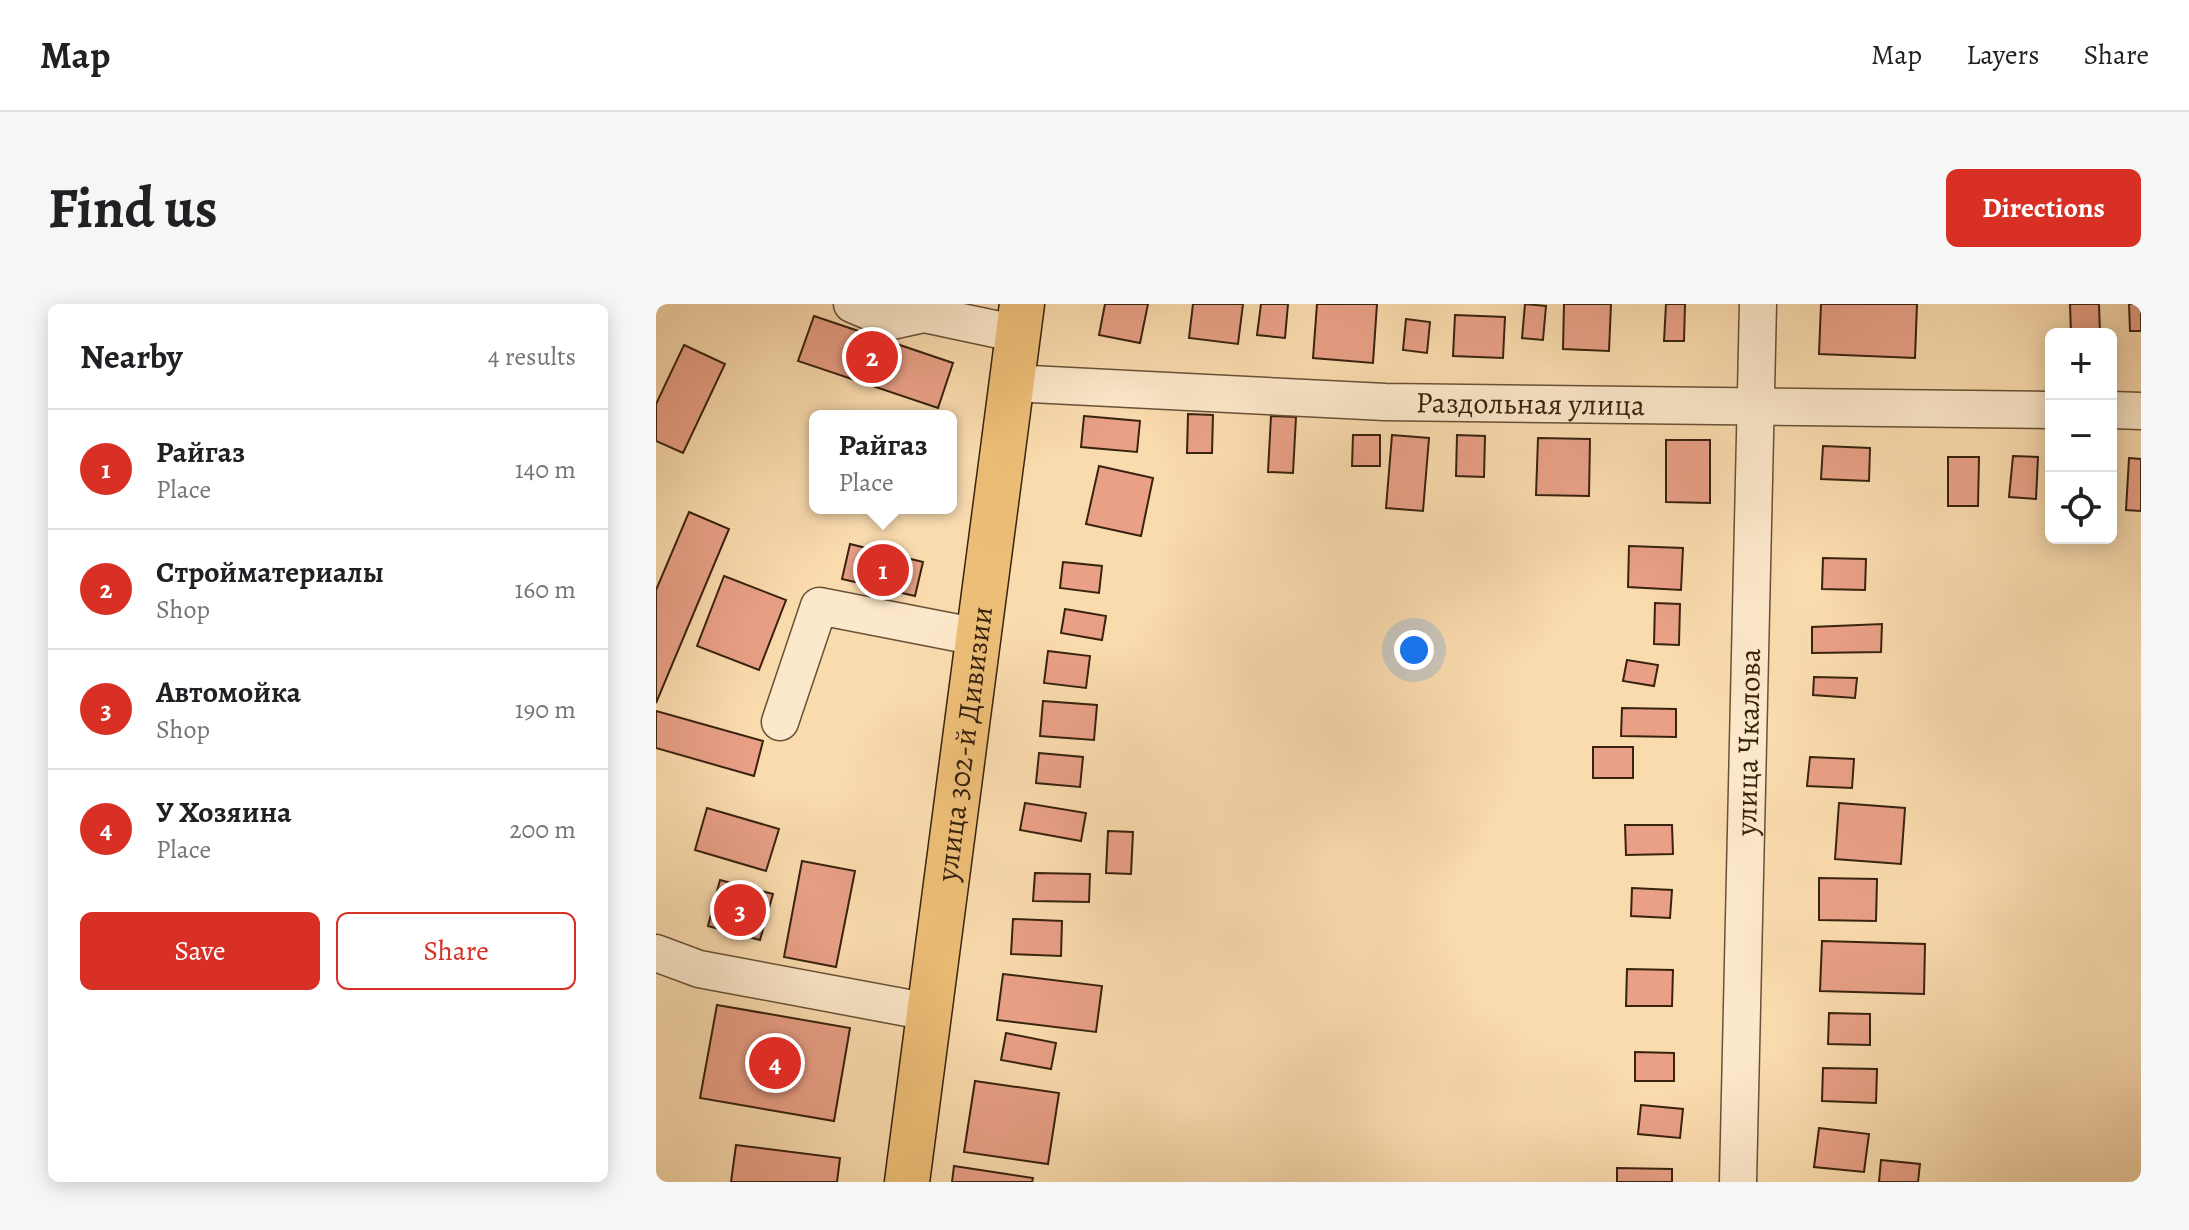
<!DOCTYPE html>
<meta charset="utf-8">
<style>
:root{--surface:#fff;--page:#f6f6f6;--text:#202124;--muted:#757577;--line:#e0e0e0;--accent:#d93025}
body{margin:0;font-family:Alegreya,serif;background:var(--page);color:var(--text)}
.controls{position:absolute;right:24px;top:24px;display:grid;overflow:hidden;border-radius:12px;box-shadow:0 4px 20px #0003}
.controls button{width:72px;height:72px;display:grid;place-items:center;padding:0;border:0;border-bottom:2px solid var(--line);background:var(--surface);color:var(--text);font:40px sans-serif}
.you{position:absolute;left:758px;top:346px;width:28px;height:28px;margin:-20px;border:6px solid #fff;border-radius:50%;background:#1a73e8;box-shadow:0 0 0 12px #1a73e833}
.badge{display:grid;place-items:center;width:52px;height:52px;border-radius:50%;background:var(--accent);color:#fff;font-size:26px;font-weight:700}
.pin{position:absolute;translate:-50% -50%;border:4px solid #fff;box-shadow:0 2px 8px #0006}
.popup{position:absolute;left:153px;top:106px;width:148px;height:104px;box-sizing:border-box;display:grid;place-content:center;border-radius:12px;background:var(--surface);filter:drop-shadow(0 2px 6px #0005);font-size:26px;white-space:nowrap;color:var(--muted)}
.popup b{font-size:30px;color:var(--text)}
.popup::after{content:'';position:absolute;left:50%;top:100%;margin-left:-16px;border:16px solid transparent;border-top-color:var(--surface)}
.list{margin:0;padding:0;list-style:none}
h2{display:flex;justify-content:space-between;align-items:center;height:104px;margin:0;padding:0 32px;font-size:34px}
h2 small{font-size:26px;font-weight:400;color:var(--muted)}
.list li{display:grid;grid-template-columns:52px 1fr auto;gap:24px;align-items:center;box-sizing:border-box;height:120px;padding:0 32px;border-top:2px solid var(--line)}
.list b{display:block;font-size:30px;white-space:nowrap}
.list p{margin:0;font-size:26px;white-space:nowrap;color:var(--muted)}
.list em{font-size:26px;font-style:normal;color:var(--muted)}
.actions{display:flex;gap:16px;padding:24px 32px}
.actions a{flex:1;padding:18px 0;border:2px solid var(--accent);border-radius:12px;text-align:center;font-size:28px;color:var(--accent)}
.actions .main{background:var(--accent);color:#fff}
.icon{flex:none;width:44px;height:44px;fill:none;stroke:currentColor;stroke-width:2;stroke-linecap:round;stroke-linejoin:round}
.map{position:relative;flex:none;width:1485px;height:878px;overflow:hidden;border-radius:12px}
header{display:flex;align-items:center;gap:48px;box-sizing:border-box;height:112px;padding:0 40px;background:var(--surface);border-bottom:2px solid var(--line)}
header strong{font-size:38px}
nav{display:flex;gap:44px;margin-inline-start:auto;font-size:28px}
.intro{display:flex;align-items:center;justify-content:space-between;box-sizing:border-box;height:192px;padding:0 48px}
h1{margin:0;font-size:56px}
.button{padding:20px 36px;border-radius:12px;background:var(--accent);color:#fff;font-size:28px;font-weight:700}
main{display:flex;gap:48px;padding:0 48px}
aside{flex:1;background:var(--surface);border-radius:12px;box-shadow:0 4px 20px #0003}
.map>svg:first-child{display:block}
.building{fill:#e9a087;stroke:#38230e;stroke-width:2}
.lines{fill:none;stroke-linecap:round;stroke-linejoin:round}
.minor-casing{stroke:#685136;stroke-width:39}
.major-casing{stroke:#38230e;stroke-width:47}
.minor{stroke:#fce8ca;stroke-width:36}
.major{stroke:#edbe77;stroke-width:44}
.labels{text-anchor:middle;stroke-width:6;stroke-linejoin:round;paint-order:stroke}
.street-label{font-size:30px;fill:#38230e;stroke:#fce8ca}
</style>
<header>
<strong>Map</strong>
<nav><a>Map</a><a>Layers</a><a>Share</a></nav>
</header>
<div class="intro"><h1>Find us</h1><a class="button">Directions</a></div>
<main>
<aside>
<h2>Nearby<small>4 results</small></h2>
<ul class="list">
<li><span class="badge">1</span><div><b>Райгаз</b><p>Place</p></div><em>140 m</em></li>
<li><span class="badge">2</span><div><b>Стройматериалы</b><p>Shop</p></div><em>160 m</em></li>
<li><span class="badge">3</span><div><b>Автомойка</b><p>Shop</p></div><em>190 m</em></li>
<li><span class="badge">4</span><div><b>У Хозяина</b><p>Place</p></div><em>200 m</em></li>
</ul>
<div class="actions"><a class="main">Save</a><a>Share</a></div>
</aside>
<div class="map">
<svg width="1485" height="878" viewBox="0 0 1485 878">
<rect width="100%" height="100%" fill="#fadbae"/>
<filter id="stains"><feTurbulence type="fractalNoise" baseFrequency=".0025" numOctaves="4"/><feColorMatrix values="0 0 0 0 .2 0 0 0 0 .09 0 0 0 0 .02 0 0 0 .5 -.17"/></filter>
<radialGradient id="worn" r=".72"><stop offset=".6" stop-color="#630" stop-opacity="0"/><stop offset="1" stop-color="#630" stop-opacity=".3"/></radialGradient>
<path class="building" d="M449 0H492L484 39 443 31Z
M537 0H587L582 40 533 34Z
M605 0H632L629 34 601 31Z
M661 0H721L717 59 657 54Z
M869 0 890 2 887 36 866 34Z
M908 0H955L953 47 907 45Z
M1010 0H1029L1028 37H1008Z
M1165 0H1261L1259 54 1163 50Z
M1414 0H1443L1444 30H1415Z
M1473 0H1485V27H1474Z
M799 11 849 13 847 54 797 52Z
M158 12 297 59 282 104 142 57Z
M750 15 774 18 771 49 747 46Z
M28 41 69 60 27 149 0 137V100Z
M532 110 557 111 556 149H531Z
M428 112 484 117 481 148 425 143Z
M615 112 640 113 637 169 612 168Z
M697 131H724V162H696Z
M736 131 773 134 767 207 730 204Z
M801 131 829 132 828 173 800 172Z
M882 134 934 135 933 192 880 191Z
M1010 136H1054V199L1010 198Z
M1167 142 1214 144 1213 177 1165 175Z
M1357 152 1382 153 1380 195 1353 193Z
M1292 153H1323L1322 202H1292Z
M1473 154 1485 155V207L1470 206Z
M443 162 497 174 485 232 430 220Z
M33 208 73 225 0 399V286Z
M194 240 267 258 259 292 186 275Z
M973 242 1027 244 1025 286 972 283Z
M1167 254 1210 255 1209 286 1166 285Z
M407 258 446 262 443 289 404 284Z
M68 272 130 296 103 366 41 342Z
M999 299 1024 300 1023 341 998 340Z
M409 305 450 312 446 336 405 329Z
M1226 320 1225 348 1156 349V323Z
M392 347 434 352 430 384 388 379Z
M971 356 1002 361 998 382 967 377Z
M1158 373 1201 374 1199 394 1157 391Z
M387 397 441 401 438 436 384 432Z
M966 404 1020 405V433L965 432Z
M0 407 107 437 98 472 0 444Z
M937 443H977V474H937Z
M383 449 427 453 424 483 380 479Z
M1154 453 1198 455 1196 484 1151 482Z
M369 499 430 509 425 537 364 526Z
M1183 499 1249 504 1245 560 1179 555Z
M51 504 123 525 110 567 39 546Z
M969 521H1016L1017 550 970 551Z
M452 527 477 528 475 570 450 569Z
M146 557 199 567 180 663 128 653Z
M379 569 434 570 433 598 377 597Z
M1163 574 1221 575 1220 617 1163 616Z
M64 576 117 590 104 636 52 622Z
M976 584 1016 586 1014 614 975 612Z
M357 615 406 617 405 652 355 650Z
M1166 637 1269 640 1268 690 1164 687Z
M971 665 1017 666 1016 702H970Z
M347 670 446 682 440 728 341 716Z
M61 701 194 724 178 817 44 794Z
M1173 709 1214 710V741L1172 740Z
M350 729 400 739 395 765 345 756Z
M979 748 1018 749V777H979Z
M1167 764 1221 765 1220 799 1166 797Z
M319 777 403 789 392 860 308 848Z
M985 801 1027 805 1024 834 982 830Z
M1163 824 1213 830 1208 868 1158 863Z
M80 841 184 854 181 878H75Z
M1225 856 1264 860 1262 878H1223Z
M298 862 377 874 376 878H296Z
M961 864 1016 865V878H961Z"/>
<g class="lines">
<defs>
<g id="minor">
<path d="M196 0 236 17 268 10 362 30"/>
<path id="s1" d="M355 79 729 98 1395 106"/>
<path d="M1455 106 1485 107"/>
<path d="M124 418 163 302 322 333"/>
<path d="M0 649 43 665 273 708"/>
<path id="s2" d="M1082 878 1102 0"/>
</g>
<g id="major">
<path id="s3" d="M251 878 366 0"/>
</g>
</defs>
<use href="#minor" class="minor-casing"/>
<use href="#major" class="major-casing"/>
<use href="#minor" class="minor"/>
<use href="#major" class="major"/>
</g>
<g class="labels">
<g class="street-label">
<text dy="10" stroke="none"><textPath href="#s1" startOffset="520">Раздольная улица</textPath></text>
<text dy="10" stroke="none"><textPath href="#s3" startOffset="442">улица 302-й Дивизии</textPath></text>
<text dy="10" stroke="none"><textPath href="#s2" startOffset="440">улица Чкалова</textPath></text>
</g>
</g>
<rect width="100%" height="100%" filter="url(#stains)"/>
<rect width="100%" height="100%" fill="url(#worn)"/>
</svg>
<div class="controls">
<button>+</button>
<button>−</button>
<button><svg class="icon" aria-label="locate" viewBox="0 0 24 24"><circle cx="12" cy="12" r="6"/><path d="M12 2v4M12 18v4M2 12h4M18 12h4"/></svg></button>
</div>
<div class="you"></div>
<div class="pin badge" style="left:227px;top:266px">1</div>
<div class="popup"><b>Райгаз</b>Place</div>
<div class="pin badge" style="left:216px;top:53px">2</div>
<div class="pin badge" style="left:84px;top:606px">3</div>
<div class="pin badge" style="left:119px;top:759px">4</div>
</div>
</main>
